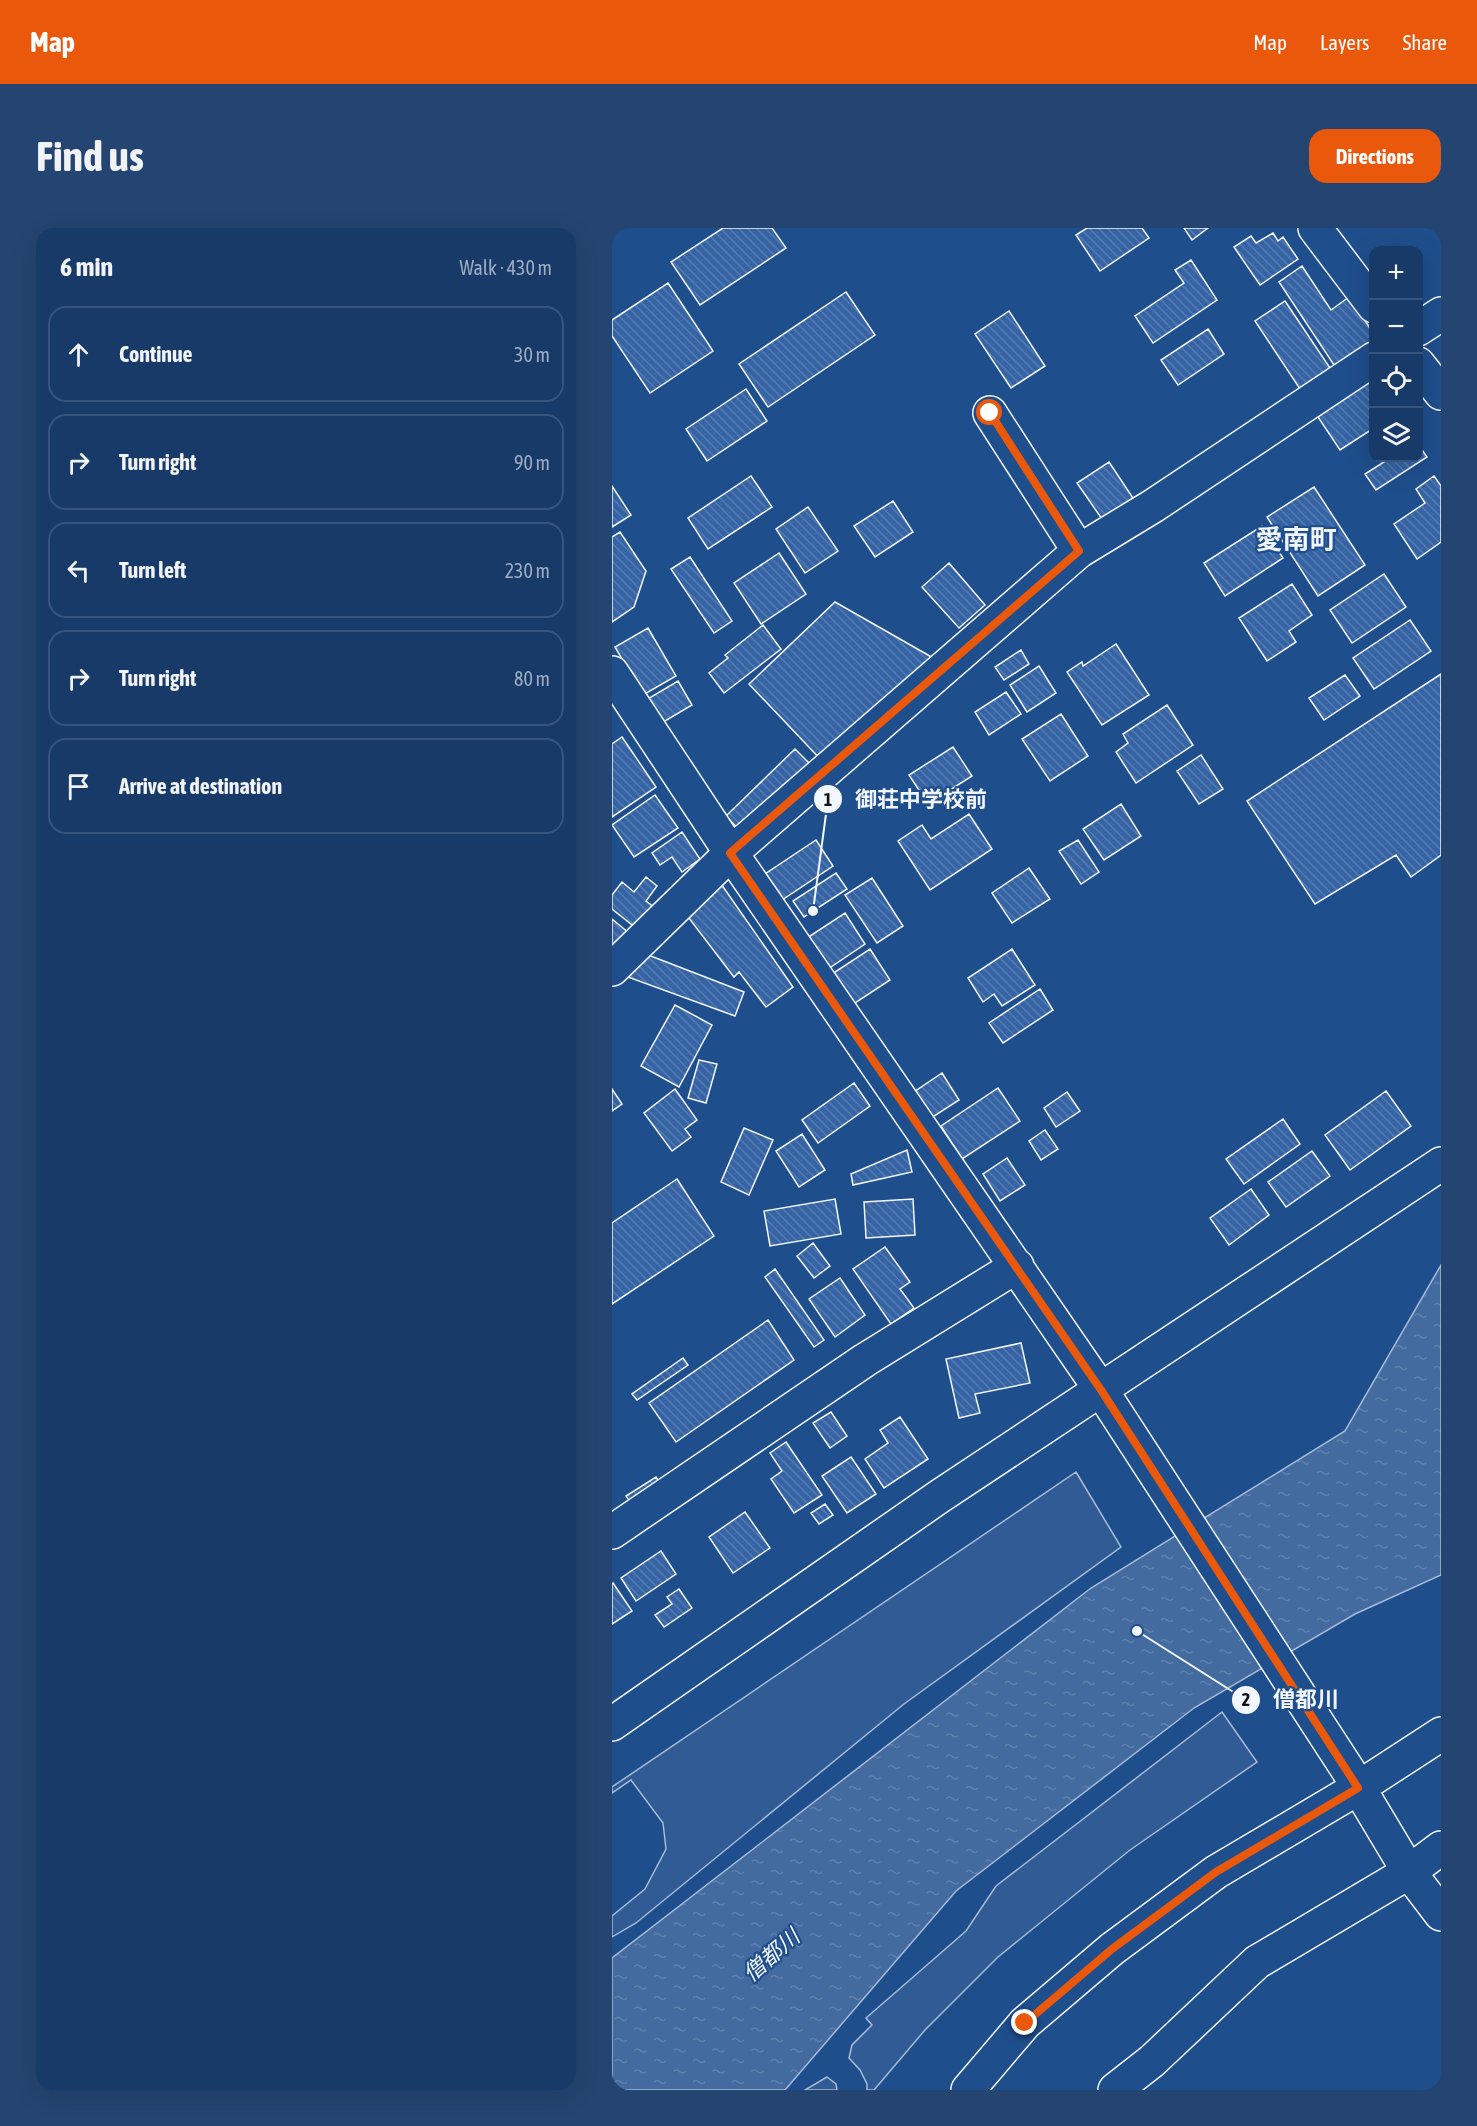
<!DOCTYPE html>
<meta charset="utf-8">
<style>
:root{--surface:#173a69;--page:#244571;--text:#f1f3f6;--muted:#9eadc0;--line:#36547d;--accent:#ea580c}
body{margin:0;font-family:"Asap Condensed","Noto Sans JP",sans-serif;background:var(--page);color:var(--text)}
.controls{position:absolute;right:18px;top:18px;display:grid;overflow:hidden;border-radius:12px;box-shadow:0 6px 24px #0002}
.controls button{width:54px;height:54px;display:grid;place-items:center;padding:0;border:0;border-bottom:2px solid var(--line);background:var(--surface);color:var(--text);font:30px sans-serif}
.stop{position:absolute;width:18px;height:18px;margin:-14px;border:4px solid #ea580c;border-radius:50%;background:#fff}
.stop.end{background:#ea580c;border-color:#fff;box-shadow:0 2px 6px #0008}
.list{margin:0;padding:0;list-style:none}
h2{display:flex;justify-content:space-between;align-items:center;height:78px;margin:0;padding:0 24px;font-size:26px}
h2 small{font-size:20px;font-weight:400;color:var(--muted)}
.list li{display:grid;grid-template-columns:39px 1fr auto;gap:18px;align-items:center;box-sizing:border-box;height:96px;margin:0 12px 12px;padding:0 12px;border:2px solid var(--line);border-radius:18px}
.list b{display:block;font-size:22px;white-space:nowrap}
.list em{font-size:20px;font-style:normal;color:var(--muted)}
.icon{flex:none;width:33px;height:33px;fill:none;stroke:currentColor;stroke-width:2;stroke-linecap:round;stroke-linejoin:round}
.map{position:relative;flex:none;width:829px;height:1862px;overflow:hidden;border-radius:18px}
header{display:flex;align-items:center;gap:36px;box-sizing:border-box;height:84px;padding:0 30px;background:var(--accent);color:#fff}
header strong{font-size:28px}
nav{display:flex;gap:33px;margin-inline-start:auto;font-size:21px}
.intro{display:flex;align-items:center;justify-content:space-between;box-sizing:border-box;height:144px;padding:0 36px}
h1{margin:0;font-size:42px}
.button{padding:15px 27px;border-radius:18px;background:var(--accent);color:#fff;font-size:21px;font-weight:700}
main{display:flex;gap:36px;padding:0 36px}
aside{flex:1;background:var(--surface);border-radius:18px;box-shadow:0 6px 24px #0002}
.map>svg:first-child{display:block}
.built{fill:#305b95;stroke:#a8bbd7;stroke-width:1.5}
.water{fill:url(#water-ripples);stroke:#a8bbd7;stroke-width:1.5}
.building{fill:url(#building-back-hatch);stroke:#f2f6ff;stroke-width:1.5}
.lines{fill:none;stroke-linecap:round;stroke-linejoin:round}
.minor-casing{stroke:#f2f6ff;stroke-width:36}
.minor{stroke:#1f4e8c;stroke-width:33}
.route{stroke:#ea580c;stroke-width:8}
.labels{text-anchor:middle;stroke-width:4.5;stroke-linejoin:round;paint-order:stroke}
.water-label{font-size:22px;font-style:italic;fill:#f2f6ff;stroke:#1f4e8c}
.district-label{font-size:27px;font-weight:bold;fill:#f2f6ff;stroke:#1f4e8c}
.leader{fill:none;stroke:#f2f6ff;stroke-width:2}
.callout-dot{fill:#f2f6ff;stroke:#1f4e8c;stroke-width:2}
.mark-label{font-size:18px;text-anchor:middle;font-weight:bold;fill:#111}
.callout-label{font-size:22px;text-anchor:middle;font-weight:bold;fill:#f2f6ff;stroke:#1f4e8c;stroke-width:4.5;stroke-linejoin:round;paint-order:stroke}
</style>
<header>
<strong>Map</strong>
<nav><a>Map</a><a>Layers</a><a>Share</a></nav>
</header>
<div class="intro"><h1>Find us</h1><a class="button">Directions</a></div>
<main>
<aside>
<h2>6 min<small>Walk · 430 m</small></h2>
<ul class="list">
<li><svg class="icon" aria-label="ahead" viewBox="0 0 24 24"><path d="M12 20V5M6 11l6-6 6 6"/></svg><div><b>Continue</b></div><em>30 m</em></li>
<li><svg class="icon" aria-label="right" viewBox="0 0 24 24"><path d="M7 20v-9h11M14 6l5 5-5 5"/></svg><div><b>Turn right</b></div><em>90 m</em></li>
<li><svg class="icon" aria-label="left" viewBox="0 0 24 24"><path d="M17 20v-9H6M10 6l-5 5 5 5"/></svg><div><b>Turn left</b></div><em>230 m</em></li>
<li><svg class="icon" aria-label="right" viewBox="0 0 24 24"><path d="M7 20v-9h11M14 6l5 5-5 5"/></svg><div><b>Turn right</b></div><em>80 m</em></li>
<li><svg class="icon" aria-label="arrive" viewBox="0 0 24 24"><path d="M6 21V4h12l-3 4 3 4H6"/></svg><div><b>Arrive at destination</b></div></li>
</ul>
</aside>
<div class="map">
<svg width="829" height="1862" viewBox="0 0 829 1862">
<defs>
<pattern id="water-ripples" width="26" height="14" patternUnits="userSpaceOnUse" patternTransform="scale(1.5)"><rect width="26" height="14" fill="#446ba0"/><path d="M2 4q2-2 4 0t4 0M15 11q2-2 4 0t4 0" fill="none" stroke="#5f81ae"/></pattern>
<pattern id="building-back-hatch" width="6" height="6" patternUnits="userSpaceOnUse" patternTransform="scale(1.5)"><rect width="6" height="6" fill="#3563a3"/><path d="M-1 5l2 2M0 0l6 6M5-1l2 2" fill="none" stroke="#537ab1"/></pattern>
</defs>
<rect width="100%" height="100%" fill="#1f4e8c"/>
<path class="built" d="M464 1244 509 1319 292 1476 24 1695 0 1709V1688L33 1661 54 1621 51 1595 19 1552 0 1565V1559Z
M610 1484 645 1534 518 1622 386 1729 313 1802 262 1862H255V1856L248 1842 237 1830 240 1817 260 1797 254 1790 354 1703 384 1658Z
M215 1849 224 1856 225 1862H193Z"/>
<path class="water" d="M829 1037V1347L743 1386 582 1480 344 1663 173 1862H0V1730L479 1360 733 1203Z"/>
<path class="building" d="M111 0H160L174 20 88 77 59 34Z
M475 0H530L537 10 488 43 464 7Z
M572 0H596L580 12Z
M661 5 666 13 671 9 686 31 648 57 622 19 639 8 644 15Z
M579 32 605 72 541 115 523 88 572 55 563 42Z
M690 38 719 82 737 69 762 106V114L724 140 667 54Z
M56 55 101 123 38 165 0 108V92Z
M234 64 263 107 156 179 127 136Z
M673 73 720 143 690 164 643 93Z
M397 83 433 138 399 160 363 106Z
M596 101 612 126 566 157 549 132Z
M755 152 762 162V200L728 222 704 186Z
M134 161 155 193 95 233 74 201Z
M806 216 815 229 764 262 753 246 778 230H806Z
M497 234 521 270 490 291 465 255Z
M139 248 160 279 96 321 76 290Z
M822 248 829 258V314L805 331 782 296 813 275 804 261Z
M0 258 19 287 0 299Z
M702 259 753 337 706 368 655 289Z
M281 273 301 304 263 329 242 298Z
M196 279 226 323 193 345 164 301Z
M650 298 671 330 613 368 592 335Z
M8 304 34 343 22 379 0 394V309Z
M167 325 194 366 149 396 122 355Z
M78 329 120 393 102 405 59 341Z
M337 335 373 377 347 400 310 359Z
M772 346 794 379 740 415 718 382Z
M680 356 700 387 677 403 684 414 655 433 627 390Z
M223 374 323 431 213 536 137 456Z
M798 392 819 423 762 461 741 430Z
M151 397 169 421 112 465 97 445 116 430 113 427Z
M36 400 64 448 31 467 3 419Z
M504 416 537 467 490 497 455 444 470 434 471 438Z
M409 422 417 436 392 452 383 439Z
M427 438 444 465 415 484 398 457Z
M829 446V627L799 649 784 627 703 676 635 573Z
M733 447 748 468 712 492 697 470Z
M66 453 80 477 48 496 34 472Z
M394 464 409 486 377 507 363 484Z
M555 477 581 517 524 555 504 524 516 515 511 506Z
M449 486 476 528 438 553 410 511Z
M10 509 44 559 0 589V516Z
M341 519 360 548 316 576 297 547Z
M183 521 205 543 135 610 114 588Z
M589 527 611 561 587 576 565 543Z
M43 567 66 600 22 629 0 597Z
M509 576 529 608 492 632 471 601Z
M357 586 380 621 318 662 286 613 310 597 319 611Z
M70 604 88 631 70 644 60 629 48 637 40 625Z
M204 612 221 638 170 672 153 646Z
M466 612 487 644 469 656 447 623Z
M417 640 438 671 400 695 380 665Z
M224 645 235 661 192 689 181 673Z
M34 649 45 658 34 673 42 679 24 700 0 681V667L10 654 22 664Z
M260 650 291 698 265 715 233 667Z
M107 653 181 759 154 779 127 744 122 749 70 681Z
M233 685 253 716 216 741 195 710Z
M0 691 17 705 0 726Z
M258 721 278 752 240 777 220 746Z
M400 721 423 757 390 778 382 766 371 774 356 750Z
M31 725 132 764 123 788 13 748Z
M428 761 441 782 391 815 377 795Z
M63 777 100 797 67 859 29 838Z
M87 832 105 836 94 875 76 870Z
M330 845 347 872 316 892 299 866Z
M242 855 258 878 206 915 190 892Z
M386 860 408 893 350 931 329 898Z
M0 861 10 876 0 883Z
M63 861 85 892 73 901 79 909 60 923 32 885Z
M774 863 799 898 738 942 713 907Z
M455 864 468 883 444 899 432 880Z
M671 891 688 916 632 956 614 931Z
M132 900 161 912 137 967 109 954Z
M433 902 446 921 429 932 417 913Z
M190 906 213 942 187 959 164 923Z
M295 922 300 944 241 957 239 946Z
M700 923 718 948 674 979 656 954Z
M395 930 413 957 388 973 371 946Z
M65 951 102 1008 0 1076V995Z
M639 961 657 987 617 1017 598 990Z
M223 971 229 1006 158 1018 152 983Z
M301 971 303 1007 254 1010 252 974Z
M201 1015 218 1038 202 1050 185 1028Z
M273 1019 298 1054 288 1061 302 1080 279 1096 241 1041Z
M163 1041 212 1112 202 1119 153 1049Z
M228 1050 253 1087 223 1109 197 1071Z
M156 1092 182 1132 64 1214 37 1175Z
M409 1115 418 1155 363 1166 368 1185 347 1190 334 1131Z
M71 1130 76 1137 25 1172 20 1166Z
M219 1184 235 1208 218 1220 201 1195Z
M288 1189 316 1231 272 1260 253 1231 276 1215 268 1202Z
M174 1214 210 1267 182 1285 159 1251 170 1243 158 1225Z
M239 1229 264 1266 235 1285 210 1248Z
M44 1249 50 1259 21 1278 14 1268Z
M213 1276 221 1287 207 1296 199 1285Z
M133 1284 158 1320 121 1345 97 1309Z
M49 1323 64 1346 24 1373 9 1350Z
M1 1355 20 1383 0 1396V1356Z
M67 1361 80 1380 52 1399 43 1387 60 1376 55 1369Z"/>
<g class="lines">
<defs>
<path id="minor" d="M703 0 762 78
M806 101 829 86
M806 136 829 165
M378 185 467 323
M0 445 119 625 489 1162 736 1542 797 1644 829 1686
M0 741 119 625 467 323 541 278 762 131
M0 1304 253 1132 405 1038
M0 1496 328 1268 829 936
M356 1862 413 1795 500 1721 604 1644 746 1560 829 1506
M503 1862 540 1833 645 1734 797 1644 829 1620"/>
</defs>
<use href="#minor" class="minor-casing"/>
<use href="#minor" class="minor"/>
</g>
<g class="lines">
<path class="route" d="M378 185 467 323 118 625 489 1162 746 1560 604 1644 500 1721 413 1795"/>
</g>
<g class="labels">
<g class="water-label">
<text transform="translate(159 1727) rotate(-41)" y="8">僧都川</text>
</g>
<g class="district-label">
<text x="684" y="321">愛南町</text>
</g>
</g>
<path class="leader" d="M201 683L216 571M525 1403L634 1472"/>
<g class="callout-dot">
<circle cx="201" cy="683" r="6"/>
<circle cx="525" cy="1403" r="6"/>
<circle cx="216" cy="571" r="15"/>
<circle cx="634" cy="1472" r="15"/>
</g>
<g class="mark-label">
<text x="216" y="578">1</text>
<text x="634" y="1478">2</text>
</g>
<g class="callout-label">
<text x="309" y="579">御荘中学校前</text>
<text x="694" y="1479">僧都川</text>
</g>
</svg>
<div class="controls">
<button>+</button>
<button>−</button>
<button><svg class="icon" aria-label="locate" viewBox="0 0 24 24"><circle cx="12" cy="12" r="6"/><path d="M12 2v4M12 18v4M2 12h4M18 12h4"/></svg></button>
<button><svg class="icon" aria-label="layers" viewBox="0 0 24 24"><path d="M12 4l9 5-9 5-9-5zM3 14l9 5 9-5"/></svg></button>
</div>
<div class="stop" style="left:378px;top:185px"></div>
<div class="stop end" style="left:413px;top:1795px"></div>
</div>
</main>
